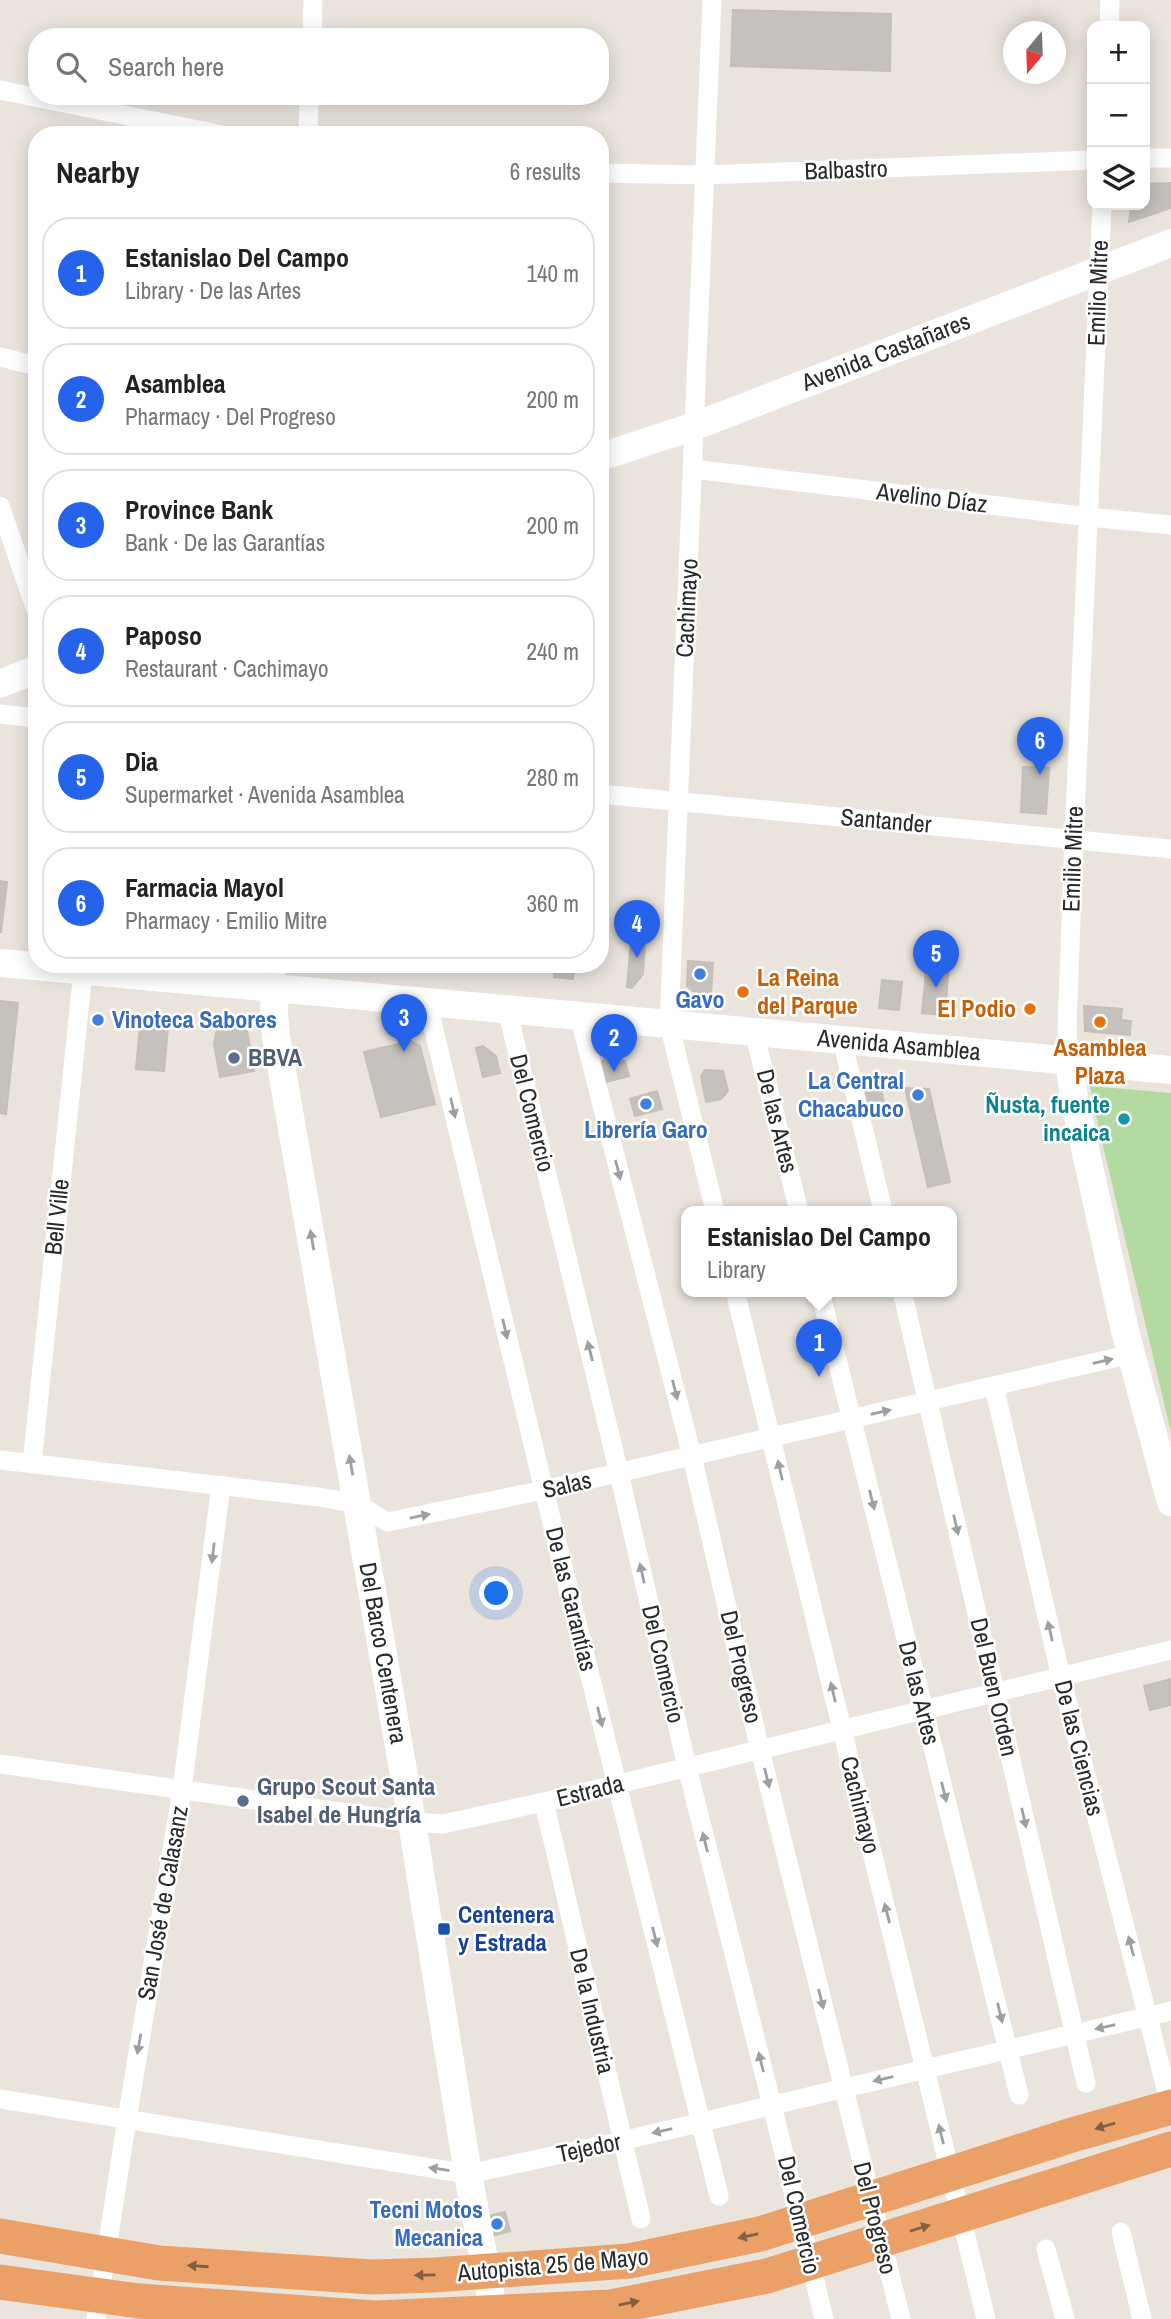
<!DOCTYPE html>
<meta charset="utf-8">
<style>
:root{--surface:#fff;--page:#f6f6f6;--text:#222;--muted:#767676;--line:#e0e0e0;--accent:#2563eb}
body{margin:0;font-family:"Archivo Narrow",sans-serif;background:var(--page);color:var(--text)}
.controls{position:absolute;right:21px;top:21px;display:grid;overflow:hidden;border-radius:14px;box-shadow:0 4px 18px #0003}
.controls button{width:63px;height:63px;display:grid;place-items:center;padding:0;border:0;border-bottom:2px solid var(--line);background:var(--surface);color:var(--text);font:35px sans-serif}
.compass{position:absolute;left:1003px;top:21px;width:63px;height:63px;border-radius:50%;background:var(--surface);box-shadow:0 4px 18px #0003;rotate:199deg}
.you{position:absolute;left:497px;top:1594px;width:24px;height:24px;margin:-18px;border:5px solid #fff;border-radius:50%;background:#1a73e8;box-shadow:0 0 0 10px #1a73e833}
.badge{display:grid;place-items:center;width:46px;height:46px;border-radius:50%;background:var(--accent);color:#fff;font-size:23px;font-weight:700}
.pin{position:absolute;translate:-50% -58px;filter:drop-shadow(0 2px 4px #0008)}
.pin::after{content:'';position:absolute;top:37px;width:24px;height:21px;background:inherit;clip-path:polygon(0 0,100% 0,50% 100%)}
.popup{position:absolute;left:681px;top:1206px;width:276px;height:91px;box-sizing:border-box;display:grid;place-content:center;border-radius:14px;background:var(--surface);filter:drop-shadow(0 2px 5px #0005);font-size:23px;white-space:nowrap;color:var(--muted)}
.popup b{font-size:26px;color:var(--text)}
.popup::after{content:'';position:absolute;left:50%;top:100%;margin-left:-14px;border:14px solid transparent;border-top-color:var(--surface)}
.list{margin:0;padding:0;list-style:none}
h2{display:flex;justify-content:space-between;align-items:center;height:91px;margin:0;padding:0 28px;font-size:30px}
h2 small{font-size:23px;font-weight:400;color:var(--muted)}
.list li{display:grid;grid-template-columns:46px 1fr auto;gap:21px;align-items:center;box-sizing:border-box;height:112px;margin:0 14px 14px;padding:0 14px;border:2px solid var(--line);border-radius:28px}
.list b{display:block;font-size:26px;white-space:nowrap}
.list p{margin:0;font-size:23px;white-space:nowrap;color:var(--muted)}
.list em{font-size:23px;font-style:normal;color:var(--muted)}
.icon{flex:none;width:38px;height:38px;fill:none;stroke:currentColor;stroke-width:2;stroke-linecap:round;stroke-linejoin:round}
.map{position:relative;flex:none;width:1171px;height:2319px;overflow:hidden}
.search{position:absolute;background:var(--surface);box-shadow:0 4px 18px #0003;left:28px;top:28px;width:581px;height:77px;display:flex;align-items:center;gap:18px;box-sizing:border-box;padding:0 24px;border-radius:28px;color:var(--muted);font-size:26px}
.panel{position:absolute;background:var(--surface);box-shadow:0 4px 18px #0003;left:28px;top:126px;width:581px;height:847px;border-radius:28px}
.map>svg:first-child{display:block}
.green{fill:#b3daa0}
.building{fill:#c5c1bc;stroke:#c5c0b7;stroke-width:2}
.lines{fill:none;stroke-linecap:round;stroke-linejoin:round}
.street{stroke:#fff;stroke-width:19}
.secondary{stroke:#fff;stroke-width:28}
.highway{stroke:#eaa067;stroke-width:35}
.oneway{fill:#9f9f9f}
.oneway2{fill:#805f45}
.shop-dot{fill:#3f7fe0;stroke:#fff;stroke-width:2.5}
.food-dot{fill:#e8710a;stroke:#fff;stroke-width:2.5}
.service-dot{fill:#5c6f8a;stroke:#fff;stroke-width:2.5}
.culture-dot{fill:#0f9aa8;stroke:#fff;stroke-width:2.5}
.transit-dot{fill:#1a4fb4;stroke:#fff;stroke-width:2.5}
.labels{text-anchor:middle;stroke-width:5;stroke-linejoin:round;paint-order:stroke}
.street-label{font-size:24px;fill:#292929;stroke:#fff}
.food-label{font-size:24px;font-weight:bold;fill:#c56008;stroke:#fff;text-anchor:start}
.shop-label{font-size:24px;font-weight:bold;fill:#366cbe;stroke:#fff}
.service-label{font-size:24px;font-weight:bold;fill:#4e5e75;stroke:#fff;text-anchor:start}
.culture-label{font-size:24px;font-weight:bold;fill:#0d838f;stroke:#fff;text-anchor:end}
.transit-label{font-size:24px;font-weight:bold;fill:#164399;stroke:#fff;text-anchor:start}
</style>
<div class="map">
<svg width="1171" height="2319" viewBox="0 0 1171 2319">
<rect width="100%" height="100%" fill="#eae4dd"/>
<path class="green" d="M1090 1086 1171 1093V1432L1099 1129Z"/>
<path class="building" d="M733 10 891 14 890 71 731 66Z
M1171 183V208L1129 222 1131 205H1145V184Z
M1023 767 1049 768 1046 814 1021 812Z
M0 881 7 882 1 932H0Z
M631 940 645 942 643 974 632 988 627 987Z
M688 961 713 963 711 994 695 993 687 986Z
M927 962 949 964 945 1015 922 1013Z
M401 964H433V968L400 966Z
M433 964H459L458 970 433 968Z
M555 964H574L573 979 554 977Z
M882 980 902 982 899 1010 879 1008Z
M0 1001 18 1003 6 1114 0 1113Z
M1084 1006 1122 1009 1121 1020 1131 1021 1130 1035 1085 1031Z
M141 1015 169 1017 164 1071 136 1069Z
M218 1022 246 1025 254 1071 220 1077 214 1044Z
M411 1041 420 1046 435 1104 381 1117 364 1052Z
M483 1046 496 1056 500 1073 483 1077 476 1048Z
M604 1059 625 1061 629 1076 603 1083 599 1068Z
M705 1070 723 1071 728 1091 721 1099 706 1102 701 1076Z
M880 1084 885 1109 863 1114 860 1090Z
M905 1088 929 1089 950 1182 928 1187Z
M657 1091 662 1109 635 1116 630 1099Z
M1171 1679V1705L1150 1710 1144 1686Z
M505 2212 510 2231 489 2237 484 2217Z"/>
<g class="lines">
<path class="street" d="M712 0 669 1024 715 1211
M1109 26 1110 0
M312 37 313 0
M0 90 223 135
M308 135 309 96
M1145 158H1171
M600 173 704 175 1092 160
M0 357 37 366
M693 469 1089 517 1171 525
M0 506 37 613
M0 714 37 718
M600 794 1171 849
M275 988 277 964
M427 1001 544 1490 719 2196
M507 1009 619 1473 687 1767 772 2105 824 2319
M579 1015 692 1456 760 1750 901 2319
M754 1032 799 1211
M842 1040 883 1211
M1069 1061 1067 1029 1074 839 1102 205
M735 1291 986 2319
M820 1291 1019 2095
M902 1291 1086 2083
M994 1386 1061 1677 1171 2108
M0 1460 319 1497 358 1504 387 1522 544 1490 1131 1354
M32 1464 83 971
M0 1764 412 1822 443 1824 544 1802 1171 1650
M544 1802 641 2219
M0 2099 468 2174 622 2141 1171 2011
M1121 2232 1142 2319
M1046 2249 1065 2319
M96 2319 127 2119 182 1790 221 1485"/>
<path class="secondary" d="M600 457 695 426 1171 243
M0 684 37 669
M0 963 1171 1070
M275 988 274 1013 276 1036 412 1822 468 2174 495 2319
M1069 1061 1074 1098 1125 1331 1171 1502"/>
<path class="highway" d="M0 2236 159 2263 372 2277 434 2275 629 2261 760 2234 1072 2135 1171 2107
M0 2282 139 2301 376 2318 611 2307 767 2276 1171 2149"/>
</g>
<defs><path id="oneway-solid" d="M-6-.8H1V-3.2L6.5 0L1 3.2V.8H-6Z" transform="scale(1.75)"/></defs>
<g class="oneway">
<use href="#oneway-solid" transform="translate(453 1108) rotate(77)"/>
<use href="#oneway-solid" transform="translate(618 1170) rotate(76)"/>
<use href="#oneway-solid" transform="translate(312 1240) rotate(-100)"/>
<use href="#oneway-solid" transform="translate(505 1329) rotate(77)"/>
<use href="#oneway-solid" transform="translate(590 1351) rotate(-104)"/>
<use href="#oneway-solid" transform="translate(1103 1361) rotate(-13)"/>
<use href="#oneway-solid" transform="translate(675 1390) rotate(76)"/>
<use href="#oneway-solid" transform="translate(881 1412) rotate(-13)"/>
<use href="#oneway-solid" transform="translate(351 1465) rotate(-100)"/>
<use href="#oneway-solid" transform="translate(780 1470) rotate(-103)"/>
<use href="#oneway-solid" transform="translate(872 1500) rotate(76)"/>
<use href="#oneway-solid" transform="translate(420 1516) rotate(-11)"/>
<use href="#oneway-solid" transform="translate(956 1525) rotate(77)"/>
<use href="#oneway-solid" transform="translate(213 1553) rotate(97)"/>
<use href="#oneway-solid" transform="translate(642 1573) rotate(-103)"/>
<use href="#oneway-solid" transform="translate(1050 1631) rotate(-103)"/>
<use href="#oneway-solid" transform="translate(833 1692) rotate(-103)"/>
<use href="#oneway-solid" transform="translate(600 1717) rotate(76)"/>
<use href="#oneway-solid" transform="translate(767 1778) rotate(76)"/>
<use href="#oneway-solid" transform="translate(944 1792) rotate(76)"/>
<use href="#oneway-solid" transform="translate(1024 1818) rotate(77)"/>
<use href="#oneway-solid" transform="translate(705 1842) rotate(-104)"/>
<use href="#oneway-solid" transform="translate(887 1913) rotate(-104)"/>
<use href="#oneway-solid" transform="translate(655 1937) rotate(76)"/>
<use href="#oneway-solid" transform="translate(1131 1946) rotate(-105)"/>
<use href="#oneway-solid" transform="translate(821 1999) rotate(76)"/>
<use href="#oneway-solid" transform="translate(1000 2013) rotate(76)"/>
<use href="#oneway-solid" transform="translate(1105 2027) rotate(167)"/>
<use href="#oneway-solid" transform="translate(139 2044) rotate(100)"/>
<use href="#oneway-solid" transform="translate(761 2062) rotate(-104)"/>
<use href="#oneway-solid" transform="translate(883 2079) rotate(167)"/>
<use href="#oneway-solid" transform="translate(662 2131) rotate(167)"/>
<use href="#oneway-solid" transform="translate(941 2134) rotate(-104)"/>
<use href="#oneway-solid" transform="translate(439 2169) rotate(-171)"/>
</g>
<g class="oneway2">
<use href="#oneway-solid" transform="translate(1105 2126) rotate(164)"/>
<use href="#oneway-solid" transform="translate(920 2228) rotate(-17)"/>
<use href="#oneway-solid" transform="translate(748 2236) rotate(168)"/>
<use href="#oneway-solid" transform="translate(198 2266) rotate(-176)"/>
<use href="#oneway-solid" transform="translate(425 2275) rotate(179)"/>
<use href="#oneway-solid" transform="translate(629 2303) rotate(-11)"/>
</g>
<g class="shop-dot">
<circle cx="700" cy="974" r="7"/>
<circle cx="98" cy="1020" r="7"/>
<circle cx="918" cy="1095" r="7"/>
<circle cx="646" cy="1104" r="7"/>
<circle cx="497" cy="2224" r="7"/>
</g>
<g class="food-dot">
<circle cx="743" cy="992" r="7"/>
<circle cx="1030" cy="1009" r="7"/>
<circle cx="1100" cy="1022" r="7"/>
</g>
<g class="service-dot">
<circle cx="234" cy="1058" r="7"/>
<circle cx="243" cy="1801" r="7"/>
</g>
<circle class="culture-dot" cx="1124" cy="1119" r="7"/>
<rect class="transit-dot" x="437" y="1922" width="14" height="14" rx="3.5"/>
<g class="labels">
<g class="street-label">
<text transform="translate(846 170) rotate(-2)" y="8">Balbastro</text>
<text transform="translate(1098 293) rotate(-88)" y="8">Emilio Mitre</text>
<text transform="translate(886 352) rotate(-21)" y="8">Avenida Castañares</text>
<text transform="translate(932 498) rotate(7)" y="8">Avelino Díaz</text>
<text transform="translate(687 608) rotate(-87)" y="8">Cachimayo</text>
<text transform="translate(886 821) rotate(5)" y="8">Santander</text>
<text transform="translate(1073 859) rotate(-88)" y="8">Emilio Mitre</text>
<text transform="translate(899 1045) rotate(5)" y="8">Avenida Asamblea</text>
<text transform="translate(532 1113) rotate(76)" y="8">Del Comercio</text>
<text transform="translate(777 1121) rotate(76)" y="8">De las Artes</text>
<text transform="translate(57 1217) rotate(-84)" y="8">Bell Ville</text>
<text transform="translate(567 1485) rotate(-13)" y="8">Salas</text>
<text transform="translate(571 1599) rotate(76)" y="8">De las Garantías</text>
<text transform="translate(383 1653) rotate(80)" y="8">Del Barco Centenera</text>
<text transform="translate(663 1664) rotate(77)" y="8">Del Comercio</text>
<text transform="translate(741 1667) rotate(77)" y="8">Del Progreso</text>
<text transform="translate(994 1687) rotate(77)" y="8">Del Buen Orden</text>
<text transform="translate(919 1693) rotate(76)" y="8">De las Artes</text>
<text transform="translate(1079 1748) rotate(76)" y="8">De las Ciencias</text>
<text transform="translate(590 1791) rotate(-14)" y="8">Estrada</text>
<text transform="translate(860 1805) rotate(76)" y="8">Cachimayo</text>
<text transform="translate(163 1903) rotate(-80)" y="8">San José de Calasanz</text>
<text transform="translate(592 2011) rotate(77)" y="8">De la Industria</text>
<text transform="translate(589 2148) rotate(-12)" y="8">Tejedor</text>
<text transform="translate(799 2215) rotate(77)" y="8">Del Comercio</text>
<text transform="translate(875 2218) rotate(76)" y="8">Del Progreso</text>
<text transform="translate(553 2265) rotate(-5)" y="8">Autopista 25 de Mayo</text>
</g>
<g class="food-label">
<text x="757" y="986">La Reina<tspan x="757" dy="28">del Parque</tspan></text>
<text x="1016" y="1017" text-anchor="end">El Podio</text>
<text x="1100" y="1056" text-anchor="middle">Asamblea<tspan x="1100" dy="28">Plaza</tspan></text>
</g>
<g class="shop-label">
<text x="700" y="1008">Gavo</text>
<text x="112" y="1028" text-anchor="start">Vinoteca Sabores</text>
<text x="904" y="1089" text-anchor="end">La Central<tspan x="904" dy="28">Chacabuco</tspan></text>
<text x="646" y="1138">Librería Garo</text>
<text x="483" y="2218" text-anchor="end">Tecni Motos<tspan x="483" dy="28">Mecanica</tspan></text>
</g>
<g class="service-label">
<text x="248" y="1066">BBVA</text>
<text x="257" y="1795">Grupo Scout Santa<tspan x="257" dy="28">Isabel de Hungría</tspan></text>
</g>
<g class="culture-label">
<text x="1110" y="1113">Ñusta, fuente<tspan x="1110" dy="28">incaica</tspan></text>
</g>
<g class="transit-label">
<text x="458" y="1923">Centenera<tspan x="458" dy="28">y Estrada</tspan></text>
</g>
</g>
</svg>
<div class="controls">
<button>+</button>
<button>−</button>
<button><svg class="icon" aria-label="layers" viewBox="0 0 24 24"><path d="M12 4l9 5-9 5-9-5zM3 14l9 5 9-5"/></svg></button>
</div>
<svg class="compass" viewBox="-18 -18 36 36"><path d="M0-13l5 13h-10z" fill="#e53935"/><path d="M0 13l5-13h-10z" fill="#767676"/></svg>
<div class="you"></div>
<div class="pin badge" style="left:819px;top:1377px">1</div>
<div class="popup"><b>Estanislao Del Campo</b>Library</div>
<div class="pin badge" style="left:614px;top:1072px">2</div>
<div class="pin badge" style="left:404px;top:1052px">3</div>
<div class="pin badge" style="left:637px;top:958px">4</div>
<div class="pin badge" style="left:936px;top:988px">5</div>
<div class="pin badge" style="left:1040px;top:775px">6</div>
<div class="search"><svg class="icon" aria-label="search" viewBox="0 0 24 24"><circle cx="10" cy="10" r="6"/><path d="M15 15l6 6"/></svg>Search here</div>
<section class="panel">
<h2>Nearby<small>6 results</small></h2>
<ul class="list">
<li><span class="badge">1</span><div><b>Estanislao Del Campo</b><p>Library · De las Artes</p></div><em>140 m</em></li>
<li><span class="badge">2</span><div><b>Asamblea</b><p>Pharmacy · Del Progreso</p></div><em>200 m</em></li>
<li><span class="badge">3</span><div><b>Province Bank</b><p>Bank · De las Garantías</p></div><em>200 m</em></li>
<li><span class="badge">4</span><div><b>Paposo</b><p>Restaurant · Cachimayo</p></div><em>240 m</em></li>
<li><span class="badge">5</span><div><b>Dia</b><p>Supermarket · Avenida Asamblea</p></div><em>280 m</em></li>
<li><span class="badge">6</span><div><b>Farmacia Mayol</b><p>Pharmacy · Emilio Mitre</p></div><em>360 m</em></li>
</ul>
</section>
</div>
